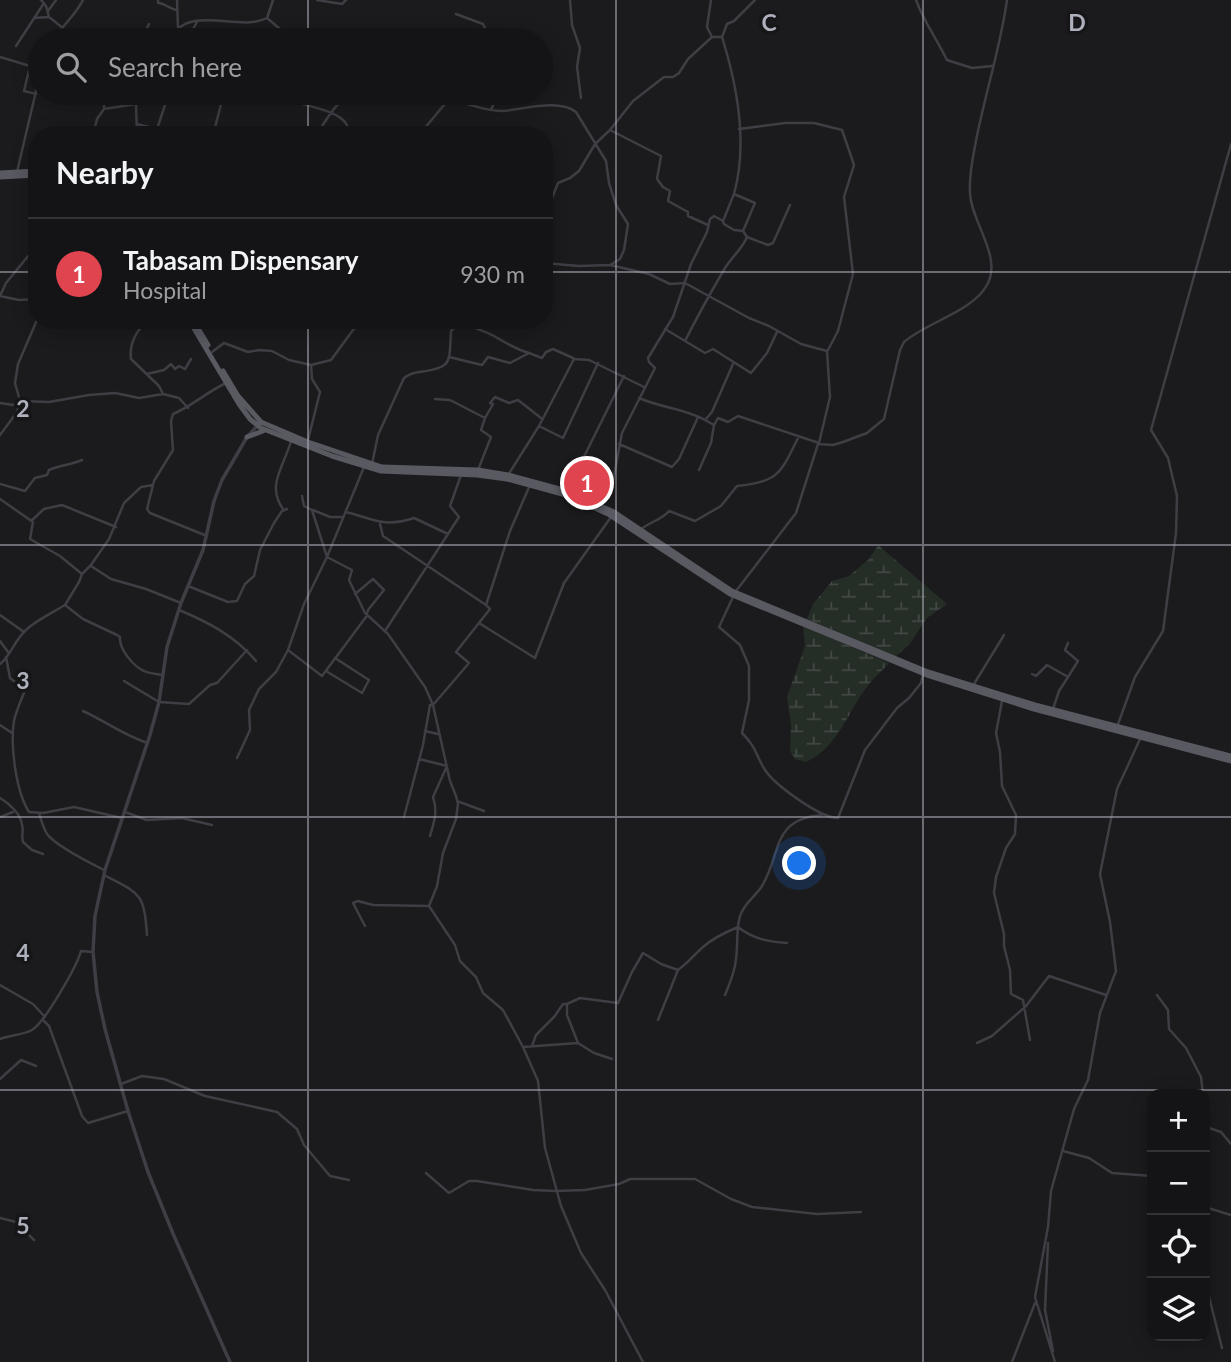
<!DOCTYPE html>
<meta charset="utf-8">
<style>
:root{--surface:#141416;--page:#1d1d1f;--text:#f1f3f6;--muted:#9d9ea1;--line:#333335;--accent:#1a73e8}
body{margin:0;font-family:Lato,sans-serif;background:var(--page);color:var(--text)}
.controls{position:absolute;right:21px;bottom:21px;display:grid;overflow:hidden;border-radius:14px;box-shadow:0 4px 18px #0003}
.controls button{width:63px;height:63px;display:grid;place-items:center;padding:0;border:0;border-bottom:2px solid var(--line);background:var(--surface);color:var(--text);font:35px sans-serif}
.you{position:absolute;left:800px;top:864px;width:24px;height:24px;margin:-18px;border:5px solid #fff;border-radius:50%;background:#1a73e8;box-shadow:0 0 0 10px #1a73e833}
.badge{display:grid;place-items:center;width:46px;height:46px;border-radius:50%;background:var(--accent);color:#fff;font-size:23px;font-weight:700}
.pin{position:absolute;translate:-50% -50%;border:4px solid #fff;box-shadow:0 2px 7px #0006}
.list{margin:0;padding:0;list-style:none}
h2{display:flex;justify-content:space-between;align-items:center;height:91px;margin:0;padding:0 28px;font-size:30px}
h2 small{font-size:23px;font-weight:400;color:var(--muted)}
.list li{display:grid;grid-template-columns:46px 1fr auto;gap:21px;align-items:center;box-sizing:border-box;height:112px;padding:0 28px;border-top:2px solid var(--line)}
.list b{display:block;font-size:26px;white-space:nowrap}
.list p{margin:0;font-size:23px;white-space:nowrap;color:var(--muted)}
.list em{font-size:23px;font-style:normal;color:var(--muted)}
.icon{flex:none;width:38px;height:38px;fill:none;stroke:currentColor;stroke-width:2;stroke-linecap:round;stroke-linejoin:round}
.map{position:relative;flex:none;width:1231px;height:1362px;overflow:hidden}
.search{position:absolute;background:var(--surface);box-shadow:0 4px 18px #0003;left:28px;top:28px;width:525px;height:77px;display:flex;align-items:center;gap:18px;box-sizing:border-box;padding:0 24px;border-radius:38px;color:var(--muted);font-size:26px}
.panel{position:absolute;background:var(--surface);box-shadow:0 4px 18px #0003;left:28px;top:126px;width:525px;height:203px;border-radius:28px}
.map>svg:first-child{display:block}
.wetland{fill:url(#wetland-marsh)}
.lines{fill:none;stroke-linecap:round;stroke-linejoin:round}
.minor{stroke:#3e3e44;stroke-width:2.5}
.tertiary{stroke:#3e3e44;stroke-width:3.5}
.primary{stroke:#585961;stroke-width:5}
.grid{fill:none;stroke:#aeb1bc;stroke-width:2;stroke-opacity:0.55}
.grid-label{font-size:23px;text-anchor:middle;font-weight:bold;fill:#aeb1bc;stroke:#161618;stroke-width:7;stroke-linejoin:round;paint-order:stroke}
</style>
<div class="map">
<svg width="1231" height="1362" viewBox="0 0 1231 1362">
<defs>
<pattern id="wetland-marsh" width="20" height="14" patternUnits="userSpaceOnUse" patternTransform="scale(1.75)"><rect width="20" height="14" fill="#252d27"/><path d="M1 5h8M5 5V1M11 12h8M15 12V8" fill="none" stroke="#424944"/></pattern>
</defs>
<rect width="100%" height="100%" fill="#1b1b1d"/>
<path class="wetland" d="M878 545 947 604 927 618 909 645 895 657 807 619 813 604 832 581 849 576 869 559Z
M803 626 889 663C883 670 875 677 869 684 848 710 839 747 806 762L795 759 790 751 791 726 787 697 805 646Z"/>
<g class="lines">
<path class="minor" d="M41 0 46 6 49 17 78 40
M158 0V3C165 3 169 9 177 10
M177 0 178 28
M317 0 342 4 346 0
M570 0 572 25 580 48 577 67 581 98
M711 0 707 27 712 37H722C737 85 748 144 734 194
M916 0C924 22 937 39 947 60L972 68 992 66
M48 11 56 0
M456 14 483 24 491 40
M34 18 49 17
M267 18 280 29 297 37
M722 37 727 24 734 21 755 0
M53 40C62 26 75 16 83 0
M141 40 149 24
M169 40C189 2 238 33 267 18L273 0
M187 40 197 22
M493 40 498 38 502 40
M505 40 518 39
M16 46 44 3
M0 57 30 66 24 91 36 94
M265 93C284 102 330 107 343 120 347 123 349 130 350 135
M136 104 137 135
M104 109V93
M491 110 498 93
M137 124 157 129 169 93
M157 129 170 135
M739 129 785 123H814L842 130 854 165 844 197 853 274 838 331 828 350
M610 130 633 101 664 77H673L679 73 688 59 712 37
M93 135 97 119 104 109 136 104 144 93
M213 135 224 93
M316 135C322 127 335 104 342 101 368 89 427 94 455 101 471 104 484 111 502 111 522 110 558 98 576 112L606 161 609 183 616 205 628 224 624 250 620 259 610 265
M419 135 454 93
M17 172 40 74
M544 218 558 183 570 178 579 171 595 144 610 130 661 156 657 179 663 187 670 191 668 201 688 212V216L708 225
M723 221 724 224 734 230 743 231
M747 237 768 245 773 243 790 205
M544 263 579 266 610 265 649 274 670 284 685 283 749 318 769 326 801 344 827 351 830 397 819 443 738 416 728 422 718 418 714 425 705 420
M0 296 6 283 29 255 37 291
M0 296 19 300 37 299
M149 320C137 329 129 343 131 359L159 386 163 394
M464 321C473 329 483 330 494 336 506 343 515 349 529 353
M665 329 705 353 713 349 751 373 767 353 777 332
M212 352 224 343 248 352 259 350 272 351 289 360 311 365 331 360 353 330 363 320
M449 357 482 365 488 357 510 363 529 353 542 358 546 352 553 349 573 358
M147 374 164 370 171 364 175 369 179 366 185 369 191 359
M639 398C661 408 684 408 705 420L712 412 733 364
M435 399 450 400 485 418 493 404 490 403 495 397 509 403 518 400 541 418
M0 403 13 405 20 401 49 402 89 395 115 393 139 398 163 394 179 398 188 408
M539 426 563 438 598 363
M0 435 17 412 20 401 15 383 18 364 37 320
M308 440 320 392 312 379 311 365
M619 444 672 467 679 459 698 417
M372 464 378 435 404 378C409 374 412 373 419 372 453 368 449 363 451 331L463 320
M478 470 491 437 481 430 485 418
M699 470 711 443 714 425
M508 475 539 426 574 359 589 360 644 387
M0 484 25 491 35 478 47 475 49 470C60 465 71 465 82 460
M153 485 141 487 124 503 109 539 91 565 82 574 79 582 65 605 83 619 117 635 120 637C119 649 133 666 144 671 148 673 156 674 162 675
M568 489 624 376
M302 496 304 506 312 510 327 557 352 570 349 580 365 613 388 634 425 687 433 705 450 781 456 796 458 804 456 819 443 853 437 886 429 906 455 945 460 961 476 977 483 993 503 1010 523 1047 538 1081 545 1148 561 1206 581 1253 605 1290 643 1362
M0 499 33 522 30 539 60 556 82 574
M600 504 601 497 613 481 622 433 655 368 649 362 648 358 673 317 691 264 707 232 710 219 714 216 723 221 734 194 755 203 743 231 747 237C742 249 732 257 725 268 711 292 697 317 685 341
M283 509C266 485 284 467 291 441
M313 510 330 517H343
M346 512C374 519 383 528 414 518L448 534
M31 521 44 509 62 505 116 527
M380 524 383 536 486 605
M640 530C649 522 662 520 669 511L695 521 721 506 737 486C780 482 781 472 799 436
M207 536 150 513 147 509 154 481 173 450 171 421 173 414C192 406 207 392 226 383
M91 566 111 579 146 589 181 603
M188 586 228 602 237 601 245 584 254 576 260 550 274 523 282 511 287 509
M736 591 796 513 818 444 833 445 843 442 867 433 884 419 900 350 904 342C927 322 972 312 987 285 1003 257 971 222 970 193 969 178 972 161 975 146 984 97 1000 50 1007 0
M733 597 719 627 740 645 749 666V700L742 733C757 748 755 754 765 770 775 785 820 818 838 818L865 750 897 708 909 698 921 683 923 674
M179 610C208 622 235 636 256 661
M0 615 24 632
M479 623 535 658 564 583 611 517
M385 631 459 517 450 506 461 475
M0 641 8 652
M288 650 322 676 366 617 368 610 384 590 373 579 355 594
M6 657 10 678 25 690C21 701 16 711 14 721 10 745 16 792 29 812L43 813 74 807 122 818
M0 664C10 657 15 639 27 629 37 620 52 613 65 605
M326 671 362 693 369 680 335 658
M1032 674 1036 676 1047 665 1068 677 1078 661 1065 650 1068 643
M124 681 159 702 189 704 210 685 217 683 247 650
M974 684 1004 635
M1002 701 996 733 1000 752 1002 786 1016 815 1015 834 1006 848 996 877 994 893 1004 934V946L1010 970 1011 994 1023 1000 1030 1040
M1053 709 1059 691 1068 677
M83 711C105 721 125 736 148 743
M0 725 12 733
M1117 727 1135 677 1163 631 1176 533 1177 496 1168 458 1151 430 1231 144
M425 731 438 734
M237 758 250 730 249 710 259 689 276 672 288 650 304 604 327 557 364 467
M419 759 447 766 433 797C438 811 434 823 430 836
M0 798C9 803 21 814 22 825 24 831 21 835 23 842L32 850 43 854
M457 801 484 811
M125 812 147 820 182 818 212 825
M39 813C41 820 43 827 47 834 56 846 90 863 104 870
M0 817 13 812
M404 817 423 745 430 705H433L469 663 456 652 490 609 486 605 510 531 530 485
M104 875C140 894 144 892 147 935
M365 926 353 903 358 901 373 905 429 906
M0 985 33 1004 45 1017
M725 995C730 983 735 972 736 959 738 945 736 930 740 916 744 903 755 897 762 886 782 853 771 819 822 815
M1157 995 1168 1010 1169 1029 1186 1048 1201 1077 1203 1094
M43 1020 49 1026 82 1116 88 1123 128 1111
M658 1020 678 970
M0 1039C10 1035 23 1035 32 1030 45 1022 77 966 81 951L93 952
M578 1043 567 1015V1004L580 998 618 1003 632 972 643 953 661 964 678 970C688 963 694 955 703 947 713 938 726 932 738 927 753 939 769 942 787 943
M977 1043 992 1036 1026 1006 1049 976 1106 995
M532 1046 536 1035 554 1017 563 1004H567
M523 1047 578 1043 594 1053 612 1059
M0 1079 21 1060 36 1066
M121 1084 142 1076 164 1079 205 1096 277 1112 297 1129 304 1145 330 1176 349 1180
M1205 1123 1209 1128 1221 1132 1231 1144
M1063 1151 1089 1158 1112 1173 1152 1176
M426 1173 449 1193 469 1181H477L533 1190 555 1191 585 1190 619 1184 630 1179H695L731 1199 752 1207 817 1214 861 1212
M1205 1207 1231 1215
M0 1218 16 1222 34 1240
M1205 1232 1208 1247 1205 1253
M1048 1243 1045 1310 1053 1351
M1205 1281 1222 1348
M1012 1362 1035 1303
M1055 1362 1035 1297 1048 1227 1051 1191 1074 1109 1088 1080 1100 1013 1116 971 1110 922 1100 874 1117 789 1141 737"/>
<path class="tertiary" d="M230 1362 174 1236 148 1172 128 1111 105 1029 97 992 93 952 95 916 105 870 150 735 159 702 167 647 181 603 203 550 214 501 222 480 247 437 258 425"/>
<path class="primary" d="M0 173 37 171
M0 177 37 175
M189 320 239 404 250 419 261 428 332 456 381 471 477 475 507 479 566 495 608 514 730 594 927 675 1034 709 1231 761
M193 320 208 345
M223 371 238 396 261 422 308 442 382 467 478 470 508 475 567 491 614 512 732 591 928 672 1035 705 1231 756
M247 437 263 431"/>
</g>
<path class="grid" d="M308 0V40M616 0V1362M923 0V1362M308 93V135M0 272H37M544 272H1231M308 320V1362M0 545H1231M0 817H1231M0 1090H1231"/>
<g class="grid-label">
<text x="769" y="31">C</text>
<text x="1077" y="31">D</text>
<text x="23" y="417">2</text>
<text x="23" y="689">3</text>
<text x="23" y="961">4</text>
<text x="23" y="1234">5</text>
</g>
</svg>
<div class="controls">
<button>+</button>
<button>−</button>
<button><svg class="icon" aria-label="locate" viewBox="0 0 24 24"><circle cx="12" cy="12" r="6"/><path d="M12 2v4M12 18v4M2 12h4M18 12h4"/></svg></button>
<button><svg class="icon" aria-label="layers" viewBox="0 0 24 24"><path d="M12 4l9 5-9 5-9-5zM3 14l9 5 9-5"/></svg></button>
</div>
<div class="you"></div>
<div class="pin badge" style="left:587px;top:483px;background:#e0444e">1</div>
<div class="search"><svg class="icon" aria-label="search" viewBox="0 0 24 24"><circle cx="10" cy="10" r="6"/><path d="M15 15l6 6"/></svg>Search here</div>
<section class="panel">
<h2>Nearby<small></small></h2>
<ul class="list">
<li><span class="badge" style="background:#e0444e">1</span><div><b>Tabasam Dispensary</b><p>Hospital</p></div><em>930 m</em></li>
</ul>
</section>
</div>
